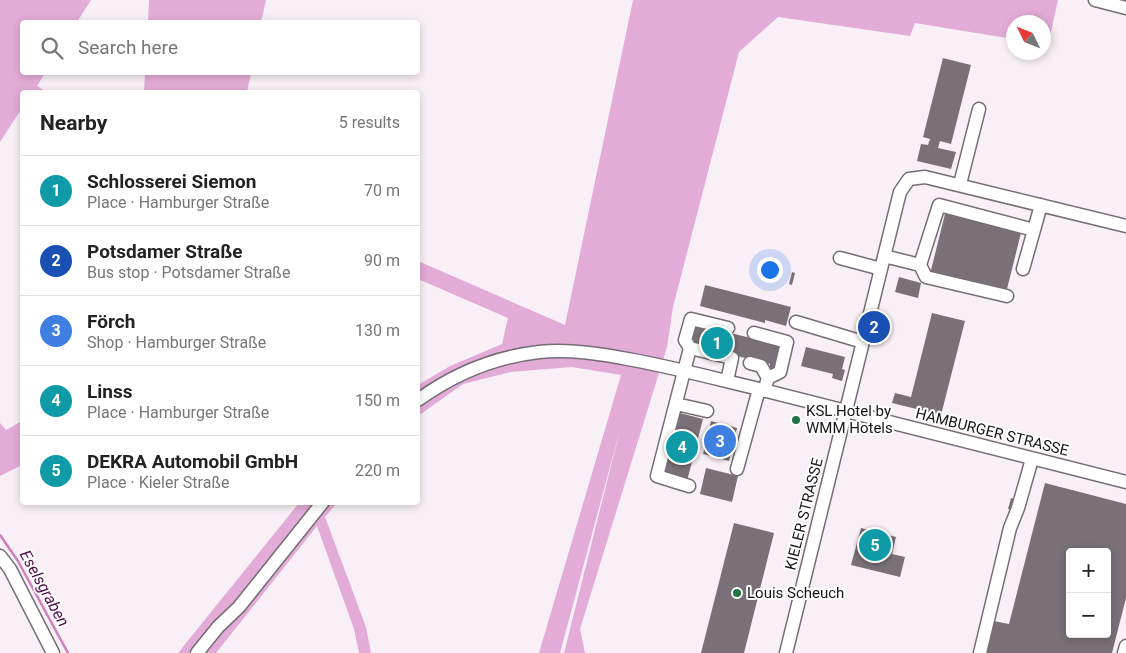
<!DOCTYPE html>
<meta charset="utf-8">
<style>
:root{--surface:#fff;--page:#f6f6f6;--text:#222;--muted:#767676;--line:#e0e0e0;--accent:#217343}
body{margin:0;font-family:Roboto,sans-serif;background:var(--page);color:var(--text)}
.controls{position:absolute;right:15px;bottom:15px;display:grid;overflow:hidden;border-radius:5px;box-shadow:0 2px 8px #0003}
.controls button{width:45px;height:45px;display:grid;place-items:center;padding:0;border:0;border-bottom:1px solid var(--line);background:var(--surface);color:var(--text);font:25px sans-serif}
.compass{position:absolute;left:1006px;top:15px;width:45px;height:45px;border-radius:50%;background:var(--surface);box-shadow:0 2px 8px #0003;rotate:313deg}
.you{position:absolute;left:769px;top:269px;width:18px;height:18px;margin:-12px;border:4px solid #fff;border-radius:50%;background:#1a73e8;box-shadow:0 0 0 8px #1a73e833}
.badge{display:grid;place-items:center;width:32px;height:32px;border-radius:50%;background:var(--accent);color:#fff;font-size:16px;font-weight:700}
.pin{position:absolute;translate:-50% -50%;border:2px solid #fff;box-shadow:0 1px 5px #0006}
.list{margin:0;padding:0;list-style:none}
h2{display:flex;justify-content:space-between;align-items:center;height:65px;margin:0;padding:0 20px;font-size:21px}
h2 small{font-size:16px;font-weight:400;color:var(--muted)}
.list li{display:grid;grid-template-columns:32px 1fr auto;gap:15px;align-items:center;box-sizing:border-box;height:70px;padding:0 20px;border-top:1px solid var(--line)}
.list b{display:block;font-size:19px;white-space:nowrap}
.list p{margin:0;font-size:16px;white-space:nowrap;color:var(--muted)}
.list em{font-size:16px;font-style:normal;color:var(--muted)}
.icon{flex:none;width:28px;height:28px;fill:none;stroke:currentColor;stroke-width:2;stroke-linecap:round;stroke-linejoin:round}
.map{position:relative;flex:none;width:1126px;height:653px;overflow:hidden}
.search{position:absolute;background:var(--surface);box-shadow:0 2px 8px #0003;left:20px;top:20px;width:400px;height:55px;display:flex;align-items:center;gap:12px;box-sizing:border-box;padding:0 18px;border-radius:5px;color:var(--muted);font-size:19px}
.panel{position:absolute;background:var(--surface);box-shadow:0 2px 8px #0003;left:20px;top:90px;width:400px;height:415px;border-radius:5px}
.map>svg:first-child{display:block}
.green{fill:#e3acd8}
.lines{fill:none;stroke-linecap:round;stroke-linejoin:round}
.stream{stroke:#ce81bf;stroke-width:2.5}
.building{fill:#7a7178;fill-rule:evenodd}
.minor-casing{stroke:#766d74;stroke-width:15}
.minor{stroke:#fff;stroke-width:12}
.poi-dot{fill:#217343;stroke:#fff;stroke-width:2}
.labels{text-anchor:middle;stroke-width:4;stroke-linejoin:round;paint-order:stroke}
.poi-label{font-size:15px;fill:#171417;stroke:#fff;text-anchor:start}
.street-label{font-size:15px;fill:#171417;stroke:#fff}
.water-label{font-size:16px;font-style:italic;fill:#520d4a;stroke:#fff}
</style>
<div class="map">
<svg width="1126" height="653" viewBox="0 0 1126 653">
<rect width="100%" height="100%" fill="#f9eff6"/>
<path class="green" d="M0 0H91L77 22H22V72L45 73 37 86 47 92H22V108L0 142Z
M149 0H266L261 22H148Z
M633 0H1058L1048 45 1044 44V22H1014L1013 39 915 23 910 36 778 17 739 52 673 307 667 347 580 629 585 653H564L621 426 560 653H539L621 375 572 367 511 372 463 384 418 416V385L450 366 502 344 508 318 418 279V261L565 325Z
M145 73V72L251 73 247 92H144Z
M22 421V465L0 476V423L6 430Z
M299 503H337L325 517 366 627 371 653H359L354 629 317 526 216 653H178Z"/>
<g class="lines">
<path class="stream" d="M0 535 18 561 68 653"/>
</g>
<path class="building" d="M943 58 971 65 951 144 940 141 938 148 956 152 951 169 917 161 921 144 928 145 930 139 923 137Z
M946 210 1022 229 1006 293 930 274Z
M792 272 795 273 792 285 789 284Z
M899 277 921 283 918 298 895 292Z
M705 285 791 307 786 326 765 320V323L700 306Z
M932 313 965 321 941 415 892 403 895 393 911 397Z
M694 324 783 346 777 369 769 368 770 364 691 345 693 340 690 339Z
M806 347 845 357 842 369 845 370 842 381 832 378 833 374 801 366Z
M676 412 703 419 687 481 661 475Z
M711 421 737 428 729 461 703 454Z
M706 468 738 476 732 502 700 494Z
M1045 483 1126 504V598L1112 653H985L994 621 1009 624ZM1070 552H1107V634H1070Z
M1011 498 1015 499 1012 510 1008 509Z
M734 523 774 533 744 653H701Z
M861 528 896 537 892 554 905 557 900 577 851 565Z"/>
<g class="lines">
<defs>
<path id="minor" d="M1095 0 1126 8
M960 184 979 109
M884 256 920 265 926 277 1007 296
M840 258 881 269
M920 265 939 205 1034 230
M1023 269 1041 205
M796 322 863 342
M754 333 787 342 780 372 768 378 764 391
M690 348 685 340 691 319 728 328
M750 363 761 366 768 378
M418 400C454 374 495 357 539 352 571 349 602 354 633 360 676 368 717 379 759 389 881 420 1003 452 1126 482
M676 404 707 411
M737 469 759 389
M689 486 657 476 690 348 732 358 727 381
M0 556 10 569 53 653
M197 653 218 627 239 607 323 502
M786 653 900 192 909 179 925 177 1126 226
M980 653 1010 528 1018 508 1032 459
M1124 653 1126 646"/>
</defs>
<use href="#minor" class="minor-casing"/>
<use href="#minor" class="minor"/>
</g>
<g class="poi-dot">
<circle cx="796" cy="420" r="5"/>
<circle cx="737" cy="593" r="5"/>
</g>
<g class="labels">
<g class="poi-label">
<text x="806" y="416">KSL Hotel by<tspan x="806" dy="17">WMM Hotels</tspan></text>
<text x="747" y="598">Louis Scheuch</text>
</g>
<g class="street-label">
<text transform="translate(992 432) rotate(14)" y="5">HAMBURGER STRASSE</text>
<text transform="translate(804 514) rotate(-76)" y="5">KIELER STRASSE</text>
</g>
<g class="water-label">
<text transform="translate(45 588) rotate(61)" y="6">Eselsgraben</text>
</g>
</g>
</svg>
<div class="controls">
<button>+</button>
<button>−</button>
</div>
<svg class="compass" viewBox="-18 -18 36 36"><path d="M0-13l5 13h-10z" fill="#e53935"/><path d="M0 13l5-13h-10z" fill="#767676"/></svg>
<div class="you"></div>
<div class="pin badge" style="left:717px;top:343px;background:#0f9aa8">1</div>
<div class="pin badge" style="left:874px;top:327px;background:#1a4fb4">2</div>
<div class="pin badge" style="left:720px;top:441px;background:#3f7fe0">3</div>
<div class="pin badge" style="left:682px;top:447px;background:#0f9aa8">4</div>
<div class="pin badge" style="left:875px;top:545px;background:#0f9aa8">5</div>
<div class="search"><svg class="icon" aria-label="search" viewBox="0 0 24 24"><circle cx="10" cy="10" r="6"/><path d="M15 15l6 6"/></svg>Search here</div>
<section class="panel">
<h2>Nearby<small>5 results</small></h2>
<ul class="list">
<li><span class="badge" style="background:#0f9aa8">1</span><div><b>Schlosserei Siemon</b><p>Place · Hamburger Straße</p></div><em>70 m</em></li>
<li><span class="badge" style="background:#1a4fb4">2</span><div><b>Potsdamer Straße</b><p>Bus stop · Potsdamer Straße</p></div><em>90 m</em></li>
<li><span class="badge" style="background:#3f7fe0">3</span><div><b>Förch</b><p>Shop · Hamburger Straße</p></div><em>130 m</em></li>
<li><span class="badge" style="background:#0f9aa8">4</span><div><b>Linss</b><p>Place · Hamburger Straße</p></div><em>150 m</em></li>
<li><span class="badge" style="background:#0f9aa8">5</span><div><b>DEKRA Automobil GmbH</b><p>Place · Kieler Straße</p></div><em>220 m</em></li>
</ul>
</section>
</div>
